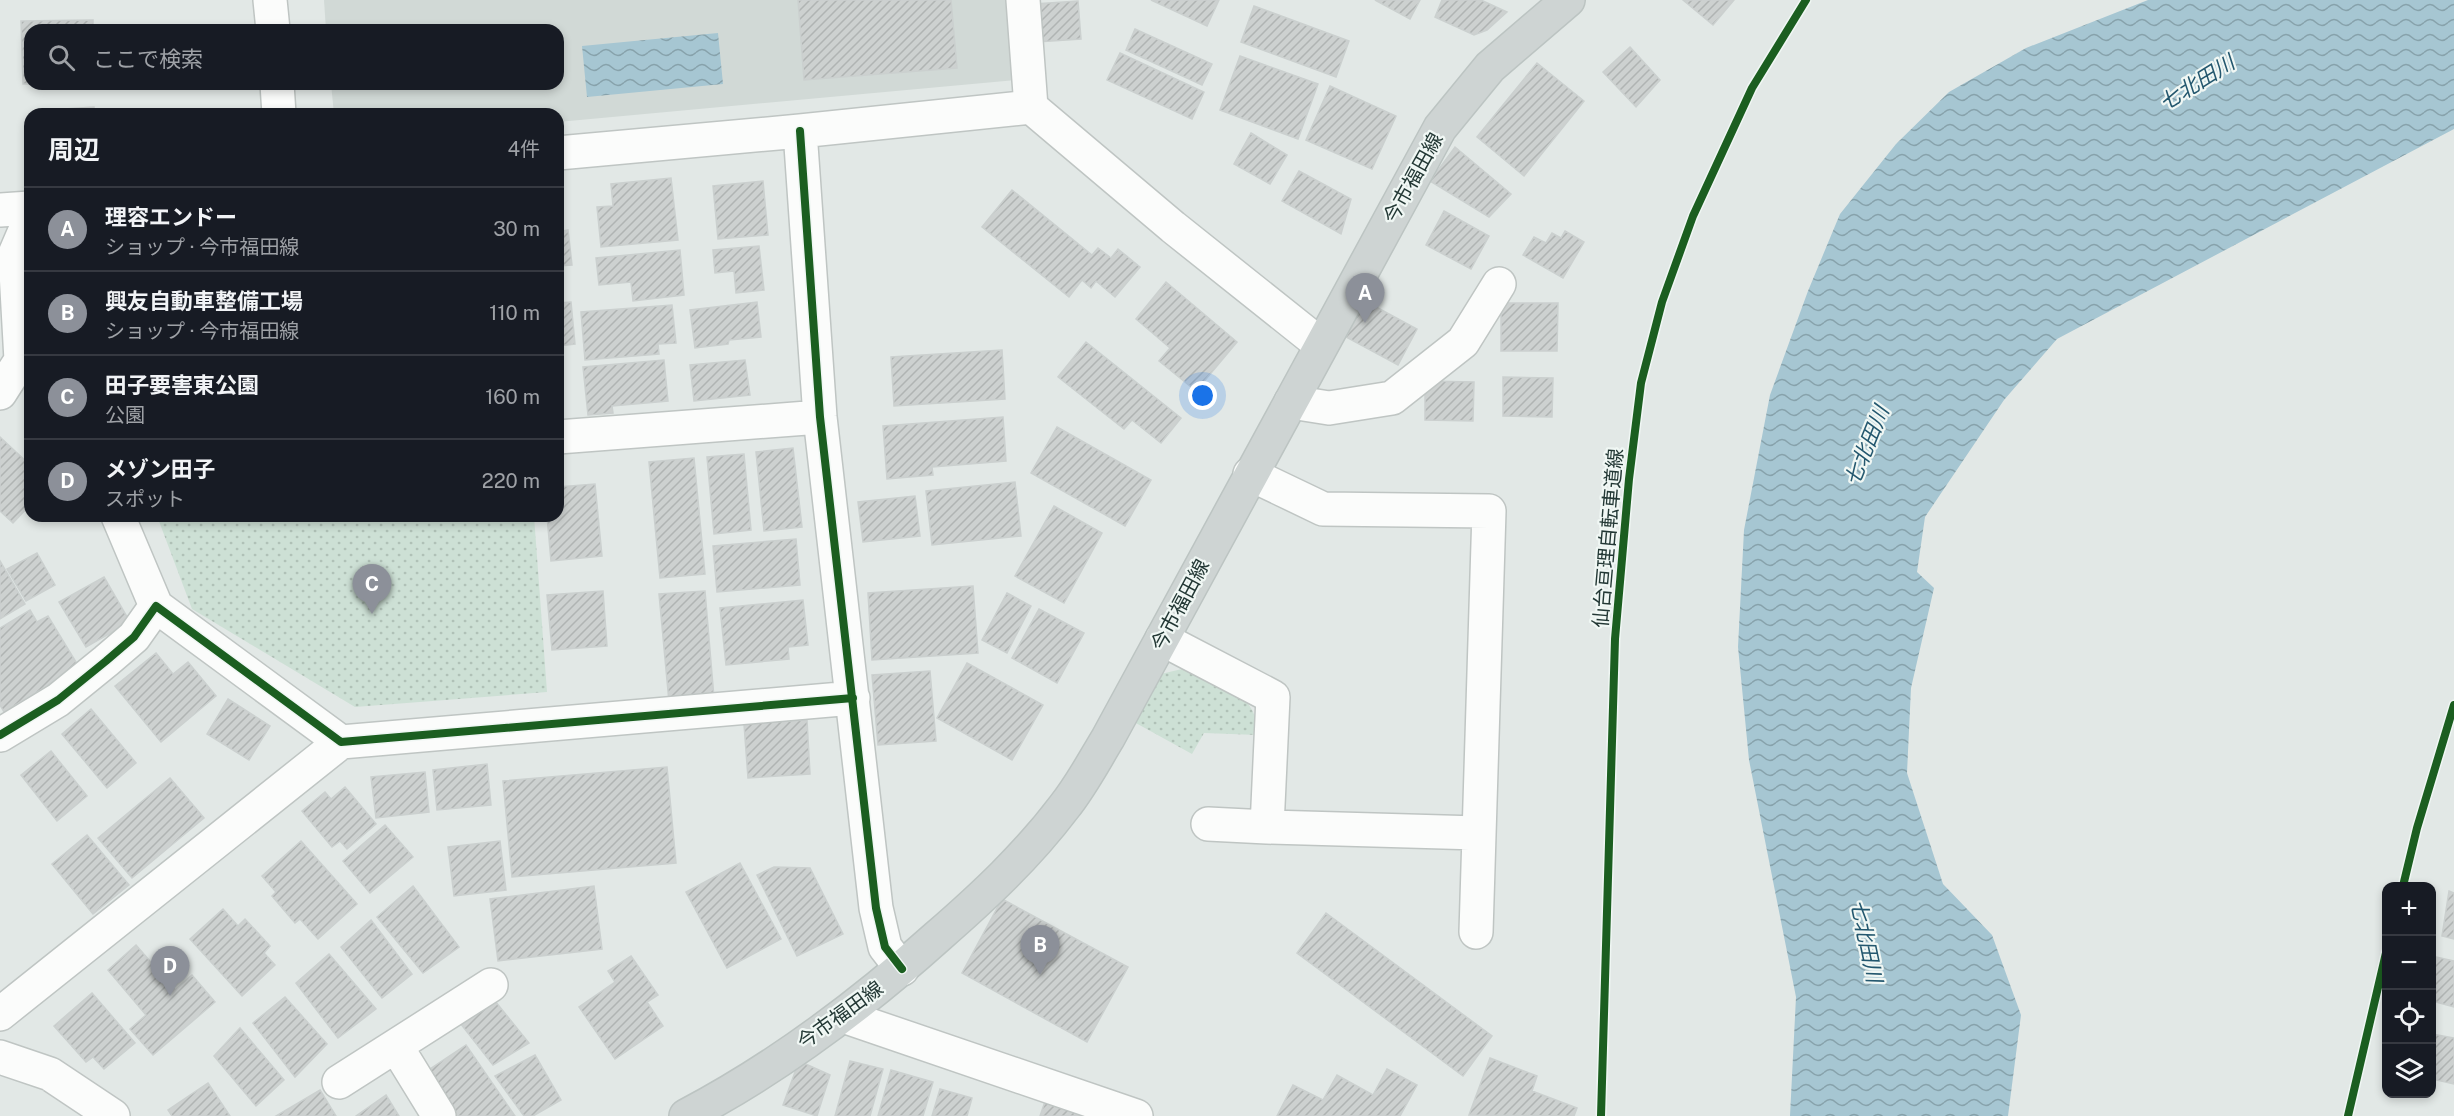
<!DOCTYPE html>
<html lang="ja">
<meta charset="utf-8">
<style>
:root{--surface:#171b24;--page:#20242c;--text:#f1f3f6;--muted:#9ea1a6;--line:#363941;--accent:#8c9099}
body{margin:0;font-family:"Public Sans","Noto Sans JP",sans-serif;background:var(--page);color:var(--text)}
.controls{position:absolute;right:18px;bottom:18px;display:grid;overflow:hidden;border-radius:12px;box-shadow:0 3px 9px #0003}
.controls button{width:54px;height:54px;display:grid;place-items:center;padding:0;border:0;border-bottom:2px solid var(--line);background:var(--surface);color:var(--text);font:30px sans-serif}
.you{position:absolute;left:1203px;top:396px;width:21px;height:21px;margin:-15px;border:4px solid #fff;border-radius:50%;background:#1a73e8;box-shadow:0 0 0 9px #1a73e833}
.badge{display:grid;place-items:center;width:39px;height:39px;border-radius:50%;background:var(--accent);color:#fff;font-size:20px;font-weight:700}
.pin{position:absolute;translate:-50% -50px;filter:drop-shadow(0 2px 3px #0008)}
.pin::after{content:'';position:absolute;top:32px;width:21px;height:18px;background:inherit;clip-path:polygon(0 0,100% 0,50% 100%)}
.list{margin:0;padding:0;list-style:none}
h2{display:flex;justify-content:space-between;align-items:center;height:78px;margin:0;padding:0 24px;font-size:26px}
h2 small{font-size:20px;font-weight:400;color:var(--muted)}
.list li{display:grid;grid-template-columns:39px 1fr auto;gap:18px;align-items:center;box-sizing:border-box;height:84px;padding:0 24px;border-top:2px solid var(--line)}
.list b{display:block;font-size:22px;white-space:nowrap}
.list p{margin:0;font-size:20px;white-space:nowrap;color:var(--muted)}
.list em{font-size:20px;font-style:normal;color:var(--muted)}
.icon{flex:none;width:33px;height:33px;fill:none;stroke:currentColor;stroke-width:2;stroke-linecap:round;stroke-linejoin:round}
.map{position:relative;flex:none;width:2454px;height:1116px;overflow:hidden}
.search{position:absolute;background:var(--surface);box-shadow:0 3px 9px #0003;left:24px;top:24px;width:540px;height:66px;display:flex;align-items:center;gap:15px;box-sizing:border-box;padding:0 21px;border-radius:18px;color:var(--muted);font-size:22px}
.panel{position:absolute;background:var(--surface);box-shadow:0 3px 9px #0003;left:24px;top:108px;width:540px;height:414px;border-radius:18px}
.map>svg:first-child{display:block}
.built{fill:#d1d9d6}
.park{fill:url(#park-dots)}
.water{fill:url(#water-waves)}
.building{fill:url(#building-hatch);stroke:#cbd0cf;stroke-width:1.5}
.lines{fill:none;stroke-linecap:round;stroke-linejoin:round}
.minor-casing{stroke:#bfc5c3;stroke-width:36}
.major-casing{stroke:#bcc4c2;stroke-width:36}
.minor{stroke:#fbfcfb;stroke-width:33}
.major{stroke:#ced4d3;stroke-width:33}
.cycleway-casing{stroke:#f0f7f4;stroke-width:11}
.cycleway{stroke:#1b5e20;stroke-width:8}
.labels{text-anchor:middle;stroke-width:4.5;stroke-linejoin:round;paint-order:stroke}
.street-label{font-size:20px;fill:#233835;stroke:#f0f7f4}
.water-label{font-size:21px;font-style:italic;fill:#23576e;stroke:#f0f7f4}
</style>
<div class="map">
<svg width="2454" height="1116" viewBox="0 0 2454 1116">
<defs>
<pattern id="park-dots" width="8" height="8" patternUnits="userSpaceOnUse" patternTransform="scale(1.5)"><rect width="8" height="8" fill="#cde0d5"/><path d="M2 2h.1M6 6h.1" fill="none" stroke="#b0c1b7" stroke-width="1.8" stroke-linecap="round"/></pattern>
<pattern id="water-waves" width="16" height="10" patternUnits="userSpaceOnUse" patternTransform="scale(1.5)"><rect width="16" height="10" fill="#a6c6d2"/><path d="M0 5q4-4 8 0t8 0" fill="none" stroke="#87a2ab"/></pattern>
<pattern id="building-hatch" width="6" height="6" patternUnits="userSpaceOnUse" patternTransform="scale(1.5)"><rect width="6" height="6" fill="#cdd1d0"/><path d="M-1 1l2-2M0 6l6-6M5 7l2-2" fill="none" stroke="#b0b4b3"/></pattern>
</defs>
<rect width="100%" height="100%" fill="#e2e8e6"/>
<path class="built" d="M324 0H1009L1016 80 558 122V114H334L331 84H558V30H326Z"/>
<path class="park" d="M157 516H534L547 692 355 707 192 609Z
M1186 668C1219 684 1258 692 1258 735L1204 733 1192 754 1134 722 1161 674Z"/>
<path class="water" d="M2148 0H2454V129L2057 339 2004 400 1925 517 1917 572 1934 588 1911 688 1907 773 1943 884 1992 935 2021 1015 2008 1116H1790L1796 997 1749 760 1738 647 1744 530 1770 395 1808 291 1840 214 1896 144 1949 92 2026 48Z
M718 33 723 84 587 97 582 46Z"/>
<path class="building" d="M798 0H951L957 68 804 80Z
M1151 0H1219L1207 26Z
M1375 0H1420L1410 19Z
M1442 0H1481L1507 12 1487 30 1474 35 1435 17Z
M1683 0H1734L1713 25Z
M1078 1 1081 39 1037 42 1034 4Z
M1254 6 1349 41 1336 77 1241 42Z
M93 20V30H30V84H23L21 21Z
M1135 29 1212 64 1202 85 1126 50Z
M1630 47 1660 80 1636 107 1603 72Z
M1120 53 1204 92 1192 119 1107 80Z
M1240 56 1318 84 1298 139 1220 110Z
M1537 63 1584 101 1524 176 1477 137Z
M1330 86 1396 116 1372 169 1306 140Z
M94 107V114H33V111Z
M1251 133 1287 155 1270 184 1234 164Z
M1455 147 1511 194 1489 217 1430 181Z
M1299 171 1351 199 1341 234 1282 201Z
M671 178 678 240 601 247 597 207 613 206 611 184Z
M763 181 768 235 718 239 713 186Z
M1012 190 1092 255 1098 248 1111 258 1118 249 1140 267 1115 297 1096 281 1091 288 1082 280 1069 297 982 227Z
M1444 211 1489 236 1471 269 1426 245Z
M558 229V232L568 230 572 265 558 266Z
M1565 231 1584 242 1563 278 1523 255 1534 237 1546 243 1552 233 1561 238Z
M759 246 764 290 736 293 734 271 715 273 713 250Z
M680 250 684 295 633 301 631 282 599 285 596 258Z
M1166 282 1237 342 1196 391 1159 361 1170 348 1136 319Z
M1365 301 1417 329 1398 365 1346 337Z
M571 302 575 344 558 346V303Z
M757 302 761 337 729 340 728 344 695 348 690 310Z
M1501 303H1558L1557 351H1501Z
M672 305 676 343 658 344 659 354 585 360 581 312Z
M1086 342 1181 418 1161 443 1132 420 1124 429 1058 377Z
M1002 350 1005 399 894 406 891 357Z
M664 360 668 401 612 406 613 413 588 415 583 367Z
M745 360 750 395 694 401 690 365Z
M1503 377 1553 378 1552 417 1503 416Z
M1425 381 1474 382 1473 421 1425 420Z
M1003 417 1006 461 932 467 933 475 887 479 883 426Z
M1057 427 1151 480 1125 526 1031 473Z
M0 437 30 465V505L13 523 0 511Z
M793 448 802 527 764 531 756 452Z
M744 454 751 530 714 534 707 457Z
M694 458 705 574 660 578 649 462Z
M1015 482 1021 536 932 545 926 491Z
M595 484 602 556 551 561 547 516H558V487Z
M915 496 920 536 863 542 858 502Z
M1054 506 1102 533 1064 603 1015 576Z
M796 539 800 585 717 592 713 546Z
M37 553 55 585 26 601 7 569Z
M0 561 25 604 0 619Z
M104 577 130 622 86 647 59 602Z
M973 586 978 653 872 660 868 593Z
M603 591 607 646 552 650 547 595Z
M705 591 714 698 669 702 659 594Z
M1007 593 1031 606 1007 653 982 640Z
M803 600 808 645 788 647 789 659 726 665 720 608Z
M1039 609 1084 633 1057 683 1012 658Z
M30 610 37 622 48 616 79 667 4 712 0 705V628Z
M156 653 173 674 188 662 216 696 161 742 115 686Z
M967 663 1043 705 1012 760 937 718Z
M930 671 936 741 878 745 872 675Z
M228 699 270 726 249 760 207 734Z
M91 709 136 763 107 788 62 734Z
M807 720 810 774 748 778 744 724Z
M51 751 87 796 57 821 21 775Z
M487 764 491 805 437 810 433 770Z
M667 767 676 863 512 877 503 781Z
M425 772 429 812 376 818 371 777Z
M170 778 204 818 132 878 98 838Z
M345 787 376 824 347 849 340 841 332 847 302 811 325 792 331 799Z
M385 825 413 857 370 893 343 861Z
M87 835 129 885 93 914 52 864Z
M301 841 357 904 318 939 300 919 295 923 272 896 276 892 262 876Z
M500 841 506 890 454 896 448 847Z
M740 863 781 939 727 968 686 892Z
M774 867 810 868 843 934 797 956 757 875Z
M413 886 459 947 423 973 377 917Z
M594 886 602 949 498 961 490 899Z
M2449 891 2454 893V939L2442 936Z
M1002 899 1128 967 1087 1042 962 973Z
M223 909 238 926 245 919 270 946 264 953 275 965 242 996 190 939Z
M1326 913 1492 1036 1463 1076 1297 953Z
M371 920 412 974 382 998 341 947Z
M136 945 175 990 192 975 215 1002 153 1055 130 1029 146 1015 108 970Z
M329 954 376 1009 338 1038 296 983Z
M631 956 658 995 647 1002 663 1026 615 1059 579 1007 615 982 608 971Z
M2436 957 2454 961V1007L2432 1001V983Z
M92 993 135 1043 104 1069 93 1057 86 1062 54 1026Z
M285 997 327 1044 295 1077 253 1023Z
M495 1001 529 1043 493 1065 460 1023Z
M240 1028 284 1080 256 1106 214 1056Z
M2432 1034 2454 1038V1084L2432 1079Z
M466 1045 515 1116H450L421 1075Z
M535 1055 561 1100 533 1116H524L495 1076Z
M1490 1058 1537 1076 1532 1091 1577 1108 1574 1116 1469 1115Z
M799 1061 830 1075 817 1116 783 1105Z
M850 1061 883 1069 870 1116H835Z
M1387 1069 1417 1085 1400 1116H1277L1293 1085 1323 1100 1337 1075 1373 1095Z
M891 1070 933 1082 923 1116H878Z
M208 1083 230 1116H172L168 1110Z
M940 1089 972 1098 967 1116H932Z
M320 1090 336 1116H276Z
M1048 1093 1107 1116H1040Z
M386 1095 399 1116H356Z"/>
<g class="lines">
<defs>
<path id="minor" d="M270 0 273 30
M1023 0 1031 107 1173 227 1321 345
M277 84 279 114
M800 131 820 417 876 908 885 947 902 969
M558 153 800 131 1031 107
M0 210 30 208
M0 393 21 360 15 254 30 219
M1291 402 1329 408 1392 398 1463 342 1499 284
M558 437 820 417
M1250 474 1323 509 1489 511 1476 932
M118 516 156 606
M1162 639 1273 697 1267 827 1478 833
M0 735 58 700 106 661 134 637 156 606 341 742 853 698
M1208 824 1267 827
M0 1014 341 742
M843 1016 1136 1116
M396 1046 439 1116
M0 1057 50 1074 113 1116
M339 1082 491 985"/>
<path id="major" d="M686 1116C777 1068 860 1006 937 937 983 897 1027 856 1064 807 1081 786 1094 761 1108 738L1440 128 1490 67 1568 0"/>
</defs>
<use href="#minor" class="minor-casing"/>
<use href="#major" class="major-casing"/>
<use href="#minor" class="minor"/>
<use href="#major" class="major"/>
<defs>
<path id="cycleway" d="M800 131 820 417 876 908 885 947 902 969
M0 735 58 700 106 661 134 637 156 606 341 742 853 698
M2403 886 2417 828 2454 705
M1601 1116 1615 639 1629 479 1641 383 1662 302 1693 216 1752 88 1806 0
M2348 1116 2386 953"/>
</defs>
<use href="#cycleway" class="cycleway-casing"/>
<use href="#cycleway" class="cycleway"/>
</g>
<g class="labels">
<g class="street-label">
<text transform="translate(1413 178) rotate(-61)" y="7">今市福田線</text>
<text transform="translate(1608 538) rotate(-85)" y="7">仙台亘理自転車道線</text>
<text transform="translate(1180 605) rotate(-62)" y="7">今市福田線</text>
<text transform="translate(840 1015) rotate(-36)" y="7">今市福田線</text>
</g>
<g class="water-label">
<text transform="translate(2197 83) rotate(-32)" y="7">七北田川</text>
<text transform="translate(1867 446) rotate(-68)" y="7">七北田川</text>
<text transform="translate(1866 941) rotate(78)" y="7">七北田川</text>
</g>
</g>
</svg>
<div class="controls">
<button>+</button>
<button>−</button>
<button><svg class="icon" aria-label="locate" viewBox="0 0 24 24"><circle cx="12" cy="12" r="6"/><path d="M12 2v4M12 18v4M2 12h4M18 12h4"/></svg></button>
<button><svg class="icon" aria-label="layers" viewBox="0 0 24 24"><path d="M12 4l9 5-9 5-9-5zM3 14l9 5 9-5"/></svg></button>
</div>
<div class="you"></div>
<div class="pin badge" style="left:1365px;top:323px">A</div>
<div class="pin badge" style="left:1040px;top:975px">B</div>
<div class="pin badge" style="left:372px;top:614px">C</div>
<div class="pin badge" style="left:170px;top:996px">D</div>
<div class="search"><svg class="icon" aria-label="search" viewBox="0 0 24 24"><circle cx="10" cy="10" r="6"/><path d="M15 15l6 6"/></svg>ここで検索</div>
<section class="panel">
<h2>周辺<small>4件</small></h2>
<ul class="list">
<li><span class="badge">A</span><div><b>理容エンドー</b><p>ショップ · 今市福田線</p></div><em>30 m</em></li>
<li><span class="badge">B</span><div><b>興友自動車整備工場</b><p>ショップ · 今市福田線</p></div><em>110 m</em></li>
<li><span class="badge">C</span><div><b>田子要害東公園</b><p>公園</p></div><em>160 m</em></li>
<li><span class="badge">D</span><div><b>メゾン田子</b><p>スポット</p></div><em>220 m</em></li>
</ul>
</section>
</div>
